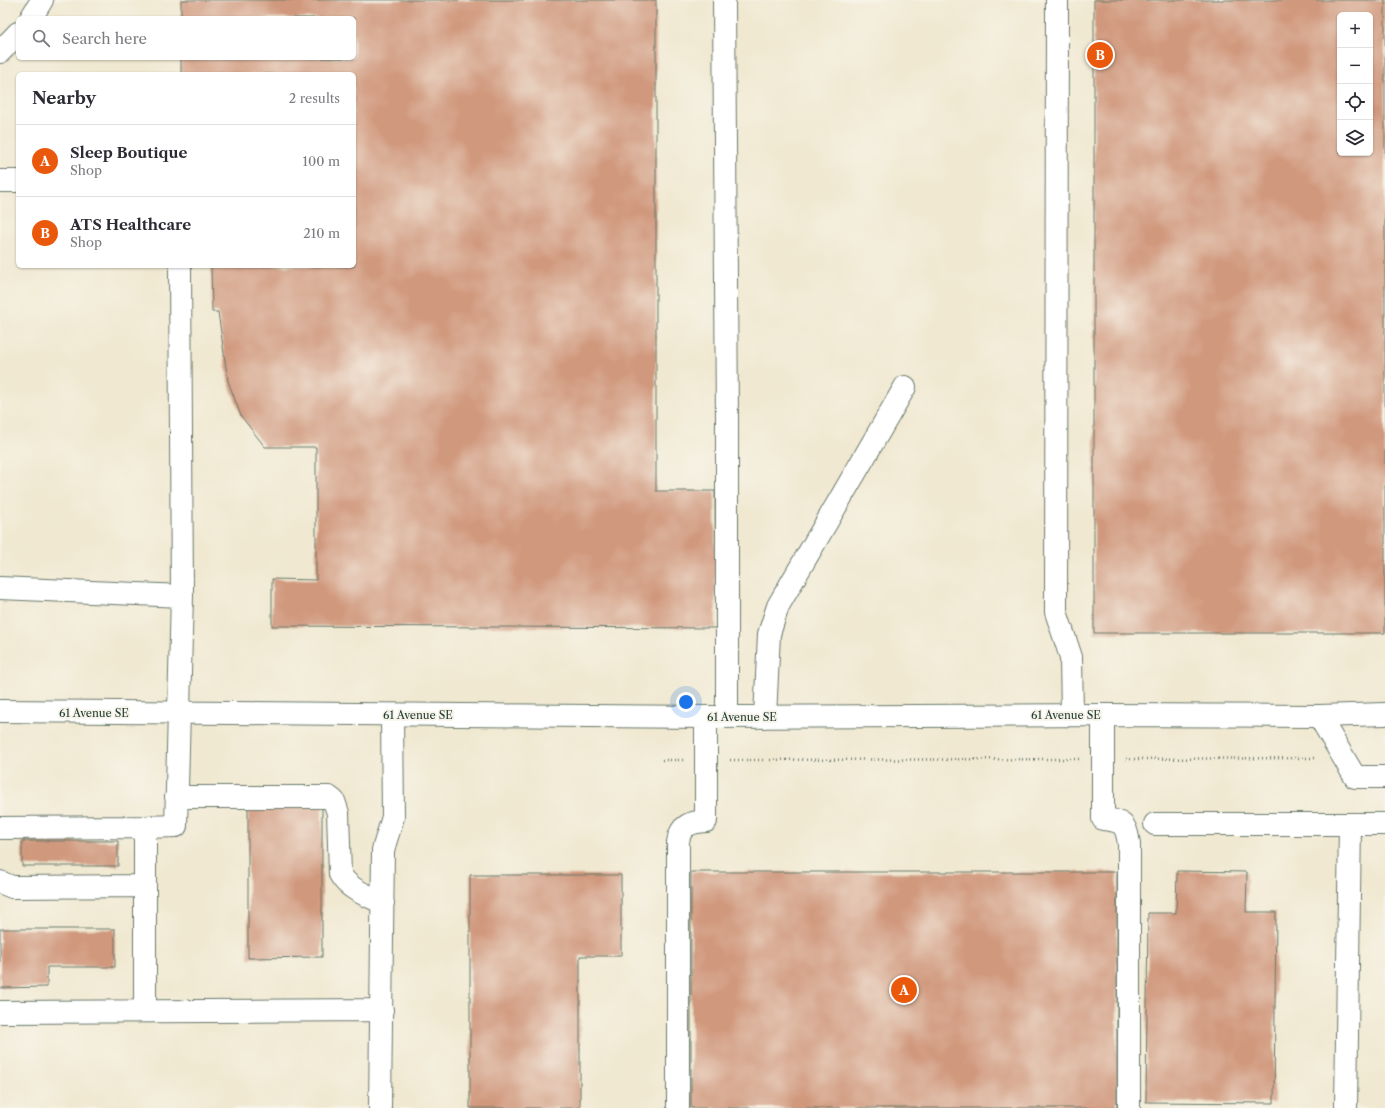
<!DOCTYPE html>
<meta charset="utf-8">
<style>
:root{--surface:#fff;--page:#f2f2f3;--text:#2b2b33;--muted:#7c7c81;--line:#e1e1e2;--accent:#ea580c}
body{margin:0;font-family:"Libre Caslon Text",serif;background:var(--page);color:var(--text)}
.controls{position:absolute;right:12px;top:12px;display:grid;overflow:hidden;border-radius:6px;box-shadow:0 1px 3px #0004}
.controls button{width:36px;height:36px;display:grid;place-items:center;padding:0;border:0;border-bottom:1px solid var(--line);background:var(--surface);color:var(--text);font:20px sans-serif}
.you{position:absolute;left:686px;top:702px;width:14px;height:14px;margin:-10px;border:3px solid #fff;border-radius:50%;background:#1a73e8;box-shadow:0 0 0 6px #1a73e833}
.badge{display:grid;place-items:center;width:26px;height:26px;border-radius:50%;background:var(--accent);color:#fff;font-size:13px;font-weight:700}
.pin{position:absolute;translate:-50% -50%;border:2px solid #fff;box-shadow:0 1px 4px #0006}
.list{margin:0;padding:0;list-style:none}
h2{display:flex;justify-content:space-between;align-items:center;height:52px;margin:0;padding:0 16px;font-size:17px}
h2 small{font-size:13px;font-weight:400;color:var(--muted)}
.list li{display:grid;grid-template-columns:26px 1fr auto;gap:12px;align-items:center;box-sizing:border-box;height:72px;padding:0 16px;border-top:1px solid var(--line)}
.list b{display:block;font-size:15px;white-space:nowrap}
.list p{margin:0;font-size:13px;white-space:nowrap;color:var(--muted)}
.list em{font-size:13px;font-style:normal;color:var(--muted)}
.icon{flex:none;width:22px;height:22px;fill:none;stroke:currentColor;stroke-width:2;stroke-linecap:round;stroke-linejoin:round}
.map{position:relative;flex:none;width:1385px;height:1108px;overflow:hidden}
.search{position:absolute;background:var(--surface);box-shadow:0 1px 3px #0004;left:16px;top:16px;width:340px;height:44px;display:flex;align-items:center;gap:10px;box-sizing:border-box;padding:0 14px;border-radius:6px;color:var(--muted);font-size:15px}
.panel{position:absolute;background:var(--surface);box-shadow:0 1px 3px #0004;left:16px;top:72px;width:340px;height:196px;border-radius:6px}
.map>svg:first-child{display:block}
.building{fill:#d0987d;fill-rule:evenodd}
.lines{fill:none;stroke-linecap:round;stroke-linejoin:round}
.minor-casing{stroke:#68796b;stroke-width:24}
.path{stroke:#68796b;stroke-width:2.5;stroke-dasharray:1 3;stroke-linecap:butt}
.minor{stroke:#fff;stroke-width:22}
.labels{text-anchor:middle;stroke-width:3.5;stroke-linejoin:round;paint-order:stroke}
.street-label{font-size:11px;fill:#1f3d34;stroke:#f7f3e8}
</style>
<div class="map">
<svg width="1385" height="1108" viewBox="0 0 1385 1108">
<rect width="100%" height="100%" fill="#f7f3e8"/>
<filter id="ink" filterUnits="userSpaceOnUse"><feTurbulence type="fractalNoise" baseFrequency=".025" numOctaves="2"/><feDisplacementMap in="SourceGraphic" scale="8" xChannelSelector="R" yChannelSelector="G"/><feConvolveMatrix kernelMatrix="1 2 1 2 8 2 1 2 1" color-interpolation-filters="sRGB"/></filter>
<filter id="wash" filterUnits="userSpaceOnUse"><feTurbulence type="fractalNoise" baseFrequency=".012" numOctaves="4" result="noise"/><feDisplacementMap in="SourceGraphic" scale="16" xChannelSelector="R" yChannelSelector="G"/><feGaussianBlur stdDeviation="0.9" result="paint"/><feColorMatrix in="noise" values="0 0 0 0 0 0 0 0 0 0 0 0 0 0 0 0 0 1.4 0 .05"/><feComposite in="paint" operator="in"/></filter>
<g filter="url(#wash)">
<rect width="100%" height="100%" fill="#f0e8d0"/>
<g id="blocks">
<path class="building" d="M181 0H656V491H715L716 628 272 626V579L316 580V447H265L241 416 228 381 218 312H212L211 266H354V74H181V58H354V18H181Z
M1094 0H1385V633H1094ZM1340 15H1370V153H1340Z
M248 804H322V957L248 958Z
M22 841H118V866H22Z
M1177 871 1247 872 1246 912H1276L1274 1103 1146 1102 1148 913H1176Z
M691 872H1117V1108H691Z
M470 875H621V956H580V1108H470Z
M0 929H115V967H47V987L0 988Z"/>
</g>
</g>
<g filter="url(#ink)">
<use href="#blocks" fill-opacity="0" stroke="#68796b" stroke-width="1"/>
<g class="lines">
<defs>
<path id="minor" d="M724 0 727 420V717
M1057 0 1056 612 1071 657 1072 715
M31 18 42 0
M0 52 18 33
M0 181H18
M180 266 182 596
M0 588 182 596 176 826 145 827V1011
M0 711 706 717 1103 715 1319 716 1385 714
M1103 715V819C1123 821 1126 824 1129 844V1108
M1319 716 1355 777H1385
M765 717 769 634 778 606 905 387
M176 797H329L334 801 338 813 340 874C349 890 367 895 383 903
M1155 824H1385
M0 828 145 827
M0 882 12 887 145 886
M0 1012 382 1010
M380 1108 383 850 393 817 392 715
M678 1108V842C680 825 691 822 706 821V717
M1346 1108 1350 824"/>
</defs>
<use href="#minor" class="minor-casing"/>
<path class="path" d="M1126 759 1317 758
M662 760H683
M730 760 1081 759"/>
<use href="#minor" class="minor"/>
</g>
</g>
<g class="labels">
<g class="street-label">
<text x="94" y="717">61 Avenue SE</text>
<text x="418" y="719">61 Avenue SE</text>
<text x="1066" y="719">61 Avenue SE</text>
<text x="742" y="721">61 Avenue SE</text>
</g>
</g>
</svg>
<div class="controls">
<button>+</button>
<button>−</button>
<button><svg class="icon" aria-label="locate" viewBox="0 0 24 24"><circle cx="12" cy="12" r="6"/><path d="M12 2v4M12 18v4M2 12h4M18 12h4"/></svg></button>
<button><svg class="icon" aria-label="layers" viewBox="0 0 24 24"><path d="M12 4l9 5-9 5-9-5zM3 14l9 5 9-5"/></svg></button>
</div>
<div class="you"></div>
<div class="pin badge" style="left:904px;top:990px">A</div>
<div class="pin badge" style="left:1100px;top:55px">B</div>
<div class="search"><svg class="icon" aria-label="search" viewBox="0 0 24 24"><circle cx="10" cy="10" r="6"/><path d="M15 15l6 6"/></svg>Search here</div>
<section class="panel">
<h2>Nearby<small>2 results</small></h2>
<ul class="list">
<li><span class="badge">A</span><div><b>Sleep Boutique</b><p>Shop</p></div><em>100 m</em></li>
<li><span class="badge">B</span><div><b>ATS Healthcare</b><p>Shop</p></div><em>210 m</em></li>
</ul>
</section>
</div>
